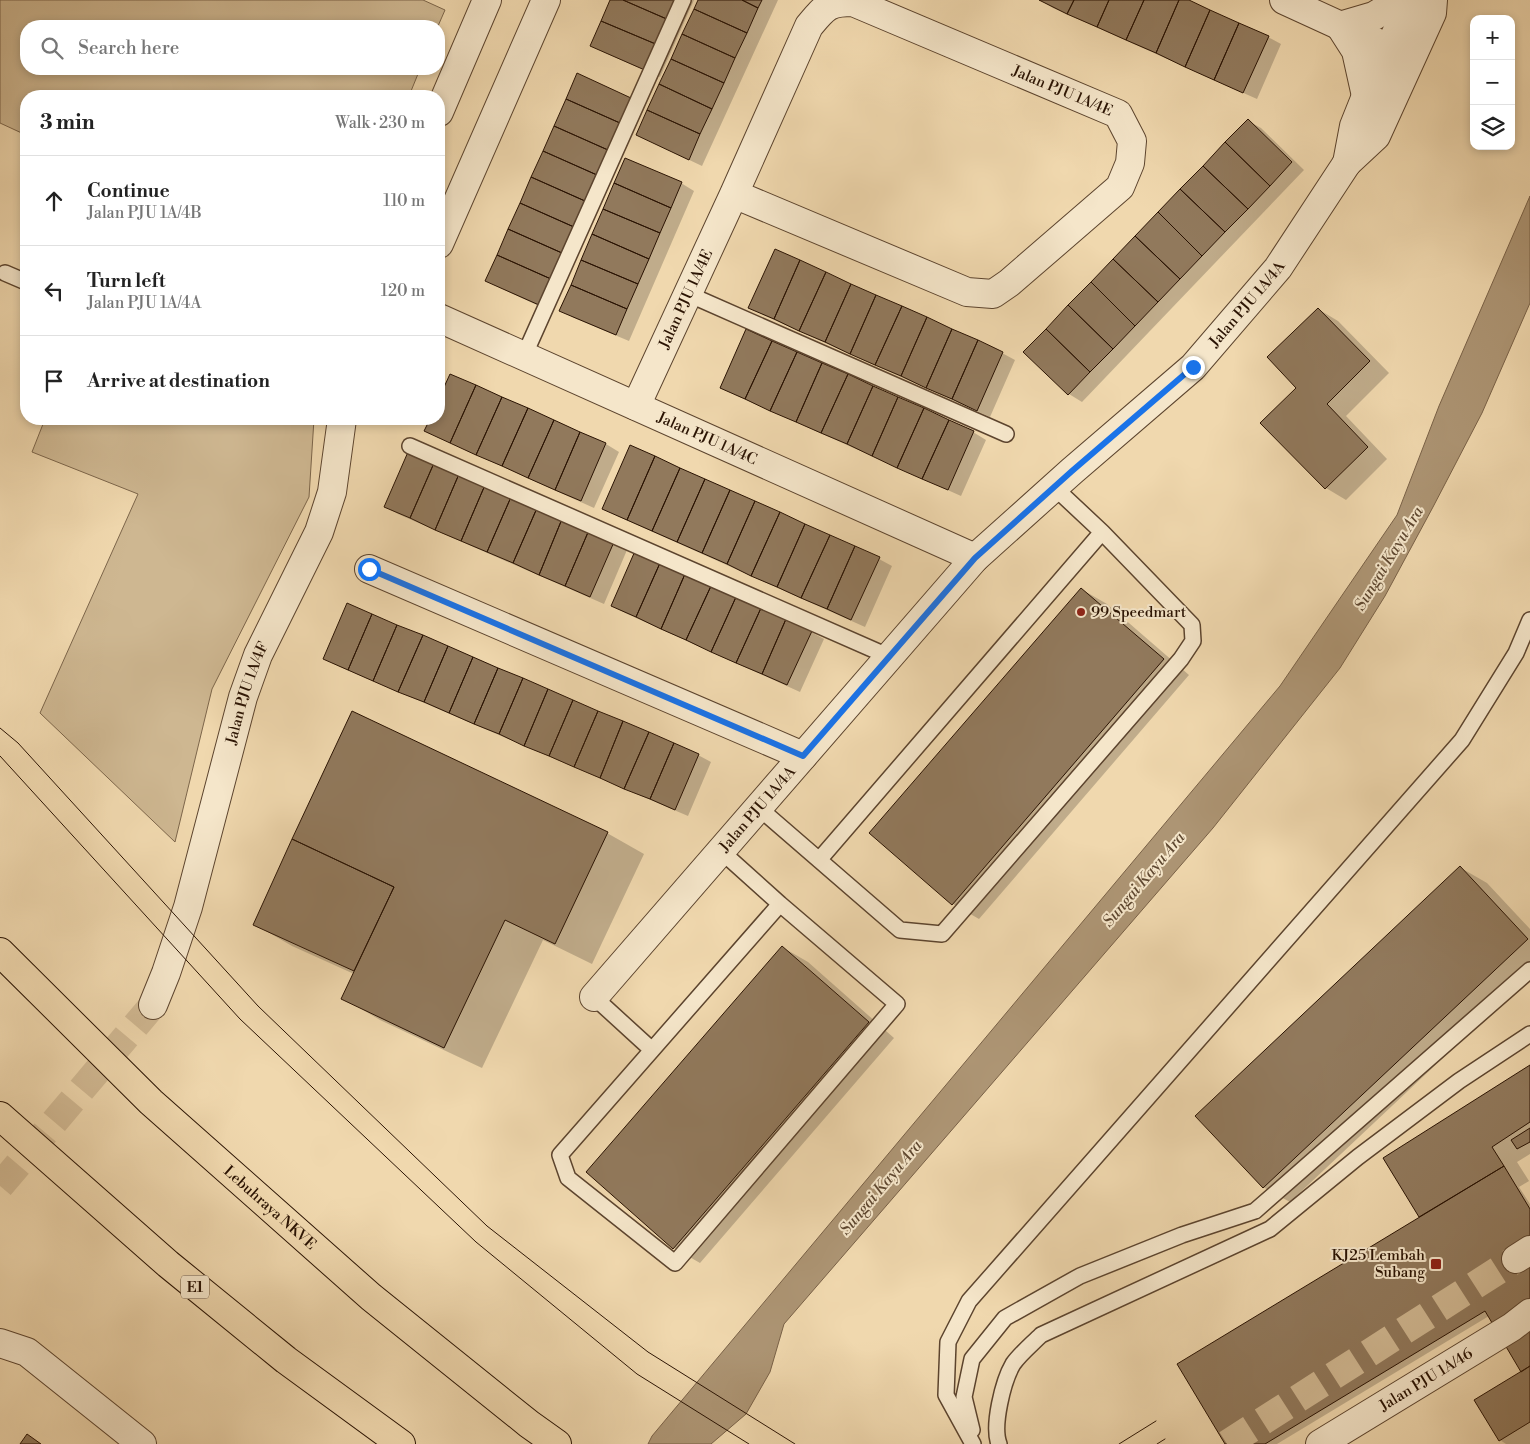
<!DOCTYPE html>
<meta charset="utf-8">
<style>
:root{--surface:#fff;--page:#f2f2f2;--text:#222;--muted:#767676;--line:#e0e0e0}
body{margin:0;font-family:"Libre Bodoni",serif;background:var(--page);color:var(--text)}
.controls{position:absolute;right:15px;top:15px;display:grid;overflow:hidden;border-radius:10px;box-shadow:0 2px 8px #0003}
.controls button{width:45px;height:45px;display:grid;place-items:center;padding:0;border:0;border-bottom:1px solid var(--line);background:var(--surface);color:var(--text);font:25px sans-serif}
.stop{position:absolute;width:15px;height:15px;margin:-11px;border:4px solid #1a73e8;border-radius:50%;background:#fff}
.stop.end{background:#1a73e8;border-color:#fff;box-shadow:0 1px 5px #0008}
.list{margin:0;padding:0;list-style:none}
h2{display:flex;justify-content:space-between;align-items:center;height:65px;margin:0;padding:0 20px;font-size:21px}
h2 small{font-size:16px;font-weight:400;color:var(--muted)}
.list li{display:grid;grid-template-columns:32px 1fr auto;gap:15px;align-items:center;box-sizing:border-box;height:90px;padding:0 20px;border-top:1px solid var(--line)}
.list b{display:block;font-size:19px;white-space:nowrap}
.list p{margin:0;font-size:16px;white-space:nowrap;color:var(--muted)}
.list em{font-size:16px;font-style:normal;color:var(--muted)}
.icon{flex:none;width:28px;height:28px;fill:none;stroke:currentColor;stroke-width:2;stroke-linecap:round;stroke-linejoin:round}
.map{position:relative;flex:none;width:1530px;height:1444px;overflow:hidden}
.search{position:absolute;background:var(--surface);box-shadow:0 2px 8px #0003;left:20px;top:20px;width:425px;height:55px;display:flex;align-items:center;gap:12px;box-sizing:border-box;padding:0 18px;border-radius:20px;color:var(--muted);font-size:19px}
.panel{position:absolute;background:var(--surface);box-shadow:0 2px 8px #0003;left:20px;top:90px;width:425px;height:335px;border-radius:20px}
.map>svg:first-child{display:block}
.green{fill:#ceb791;stroke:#7c654a}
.water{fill:#ad9574;stroke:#796147}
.shadow{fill:#0003}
.building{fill:#91795c;stroke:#2a1303}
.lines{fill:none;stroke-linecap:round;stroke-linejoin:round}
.minor-tunnel{stroke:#d2ba94;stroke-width:28;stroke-dasharray:28 14;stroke-linecap:butt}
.tertiary-tunnel{stroke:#d2ba94;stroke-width:28;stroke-dasharray:28 14;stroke-linecap:butt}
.service-casing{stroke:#5c442e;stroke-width:18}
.minor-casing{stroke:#5c442e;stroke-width:30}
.tertiary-casing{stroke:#5c442e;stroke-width:30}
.motorway-casing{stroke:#2a1303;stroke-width:30}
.service{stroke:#f5e6ca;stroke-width:15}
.minor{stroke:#f5e6ca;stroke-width:28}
.tertiary{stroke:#f5e6ca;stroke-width:28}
.motorway{stroke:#f0d8ae;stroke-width:28}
.tram{stroke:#2a1303;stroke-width:1}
.route{stroke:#1a73e8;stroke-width:6}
.poi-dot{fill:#8f2418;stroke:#f5e6ca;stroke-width:2}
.labels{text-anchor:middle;stroke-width:4;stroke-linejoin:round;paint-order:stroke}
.shield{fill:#f5e6ca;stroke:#67523f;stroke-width:1}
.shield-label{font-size:14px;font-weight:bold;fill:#2a1303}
.street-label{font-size:15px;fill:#2a1303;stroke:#f5e6ca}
.poi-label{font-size:15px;fill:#2a1303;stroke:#f5e6ca;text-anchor:start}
.water-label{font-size:16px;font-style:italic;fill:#5e4730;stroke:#f5e6ca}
</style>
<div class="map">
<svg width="1530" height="1444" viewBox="0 0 1530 1444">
<rect width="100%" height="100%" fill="#f0d8ae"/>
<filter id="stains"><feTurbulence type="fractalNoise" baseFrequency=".004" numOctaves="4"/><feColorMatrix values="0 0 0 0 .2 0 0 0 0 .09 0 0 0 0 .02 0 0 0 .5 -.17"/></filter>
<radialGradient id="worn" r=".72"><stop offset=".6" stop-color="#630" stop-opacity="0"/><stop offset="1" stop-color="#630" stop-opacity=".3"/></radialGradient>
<path class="green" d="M0 0H423L445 10 438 26H26V69H420L409 96H26V135L0 123Z
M45 419H314L309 497 212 689 175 842 40 713 138 494 32 452Z"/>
<path class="water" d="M1530 196V303L1482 413 1433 507 1385 596 1340 668 1213 828 784 1324 770 1372 746 1414 711 1444H648L652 1436 1280 686 1397 515 1439 406Z"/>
<path class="shadow" d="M612 0H694L660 77 605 53 592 46Z
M699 0H778L702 166 637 135Z
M1040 0H1186L1268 37 1281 44 1257 99 1053 8Z
M578 75 631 99 644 106 552 312 500 288 486 281Z
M1248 121 1261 128 1304 170 1082 402 1069 394 1025 352Z
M681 183 694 191 629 341 574 318 561 310Z
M750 307 1002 353 1015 360 990 417 763 315Z
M1318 309 1338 321 1389 373 1346 416 1387 459 1346 500 1326 488 1262 423 1298 388Z
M450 375 606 444 619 452 594 508 439 438 426 431 431 419H439V401Z
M722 388 973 432 986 440 961 496 735 395Z
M631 447 879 559 892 566 865 627 617 516 604 508Z
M385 507 614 543 627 550 604 604 398 514Z
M1081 589 1107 604 1189 675 979 919 953 904 871 833Z
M612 606 811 632 824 639 800 692 625 613Z
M325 659 698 755 711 762 688 816 338 666Z
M353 713 607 833 644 854 592 964 543 940 482 1068 380 1020 343 998 354 974 292 946 254 924Z
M1461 868 1487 883 1530 929V976L1290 1202 1263 1187Z
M782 947 808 962 894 1038 700 1263 674 1248Z
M1530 1067V1154L1517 1162 1529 1181 1519 1187 1530 1204V1444H1506L1500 1440 1523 1372 1489 1316 1277 1444H1227L1421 1217 1420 1216Z"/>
<path class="building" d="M610 0H623L669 20 658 45 601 21Z
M623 0H678L669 20Z
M698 0H742L758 8 747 33 694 9Z
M742 0H762L758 8Z
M1039 0H1074L1067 14Z
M1074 0H1109L1097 27 1067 14Z
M1109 0H1144L1126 40 1097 27Z
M1144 0H1179L1156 53 1126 40Z
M1179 0H1189L1210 10 1185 67 1156 53Z
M694 9 747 33 735 58 682 34Z
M1210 10 1239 23 1214 80 1185 67Z
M601 21 658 45 647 71 590 46Z
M1239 23 1269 36 1243 93 1214 80Z
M682 34 735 58 724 83 671 59Z
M671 59 724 83 712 109 659 84Z
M577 73 631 98 620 123 566 99Z
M659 84 712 109 700 134 647 110Z
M566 99 620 123 608 150 554 126Z
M647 110 700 134 689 160 636 135Z
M1248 119 1292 162 1270 186 1225 142Z
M554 126 608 150 597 175 543 151Z
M1225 142 1270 186 1248 209 1203 166Z
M543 151 597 175 585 201 531 177Z
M625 158 682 182 671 208 614 183Z
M1203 166 1248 209 1225 232 1180 189Z
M531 177 585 201 574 227 520 203Z
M614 183 671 208 660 233 603 209Z
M1180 189 1225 232 1202 256 1158 212Z
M520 203 574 227 562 253 508 229Z
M603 209 660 233 649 259 592 234Z
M1158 212 1202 256 1180 279 1135 236Z
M508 229 562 253 551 279 497 255Z
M592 234 649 259 638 284 581 260Z
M1135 236 1180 279 1158 302 1113 259Z
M775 249 800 260 774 319 748 308Z
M497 255 551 279 539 305 485 281Z
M1113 259 1158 302 1135 326 1091 282Z
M581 260 638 284 627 309 571 285Z
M800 260 826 272 799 331 774 319Z
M826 272 851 284 825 342 799 331Z
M1091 282 1135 326 1113 349 1068 305Z
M851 284 876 295 850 354 825 342Z
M571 285 627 309 616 335 559 311Z
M876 295 902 306 875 365 850 354Z
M1068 305 1113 349 1090 372 1046 329Z
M902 306 927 317 901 376 875 365Z
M1318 308 1370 361 1327 404 1368 447 1325 489 1260 423 1296 388 1267 357Z
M927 317 952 329 926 388 901 376Z
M746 329 772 341 745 399 720 388Z
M952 329 978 340 952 399 926 388Z
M1046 329 1090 372 1068 395 1023 352Z
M978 340 1003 352 977 411 952 399Z
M772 341 797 352 770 411 745 399Z
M797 352 822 363 796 422 770 411Z
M822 363 848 374 821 433 796 422Z
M450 374 476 385 450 443 424 431 430 419H439V398Z
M848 374 873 386 847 444 821 433Z
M476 385 502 397 476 455 450 443Z
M873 386 898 397 872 456 847 444Z
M502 397 528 408 502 466 476 455Z
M898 397 924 408 897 468 872 456Z
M528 408 554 420 528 478 502 466Z
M924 408 949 420 922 479 897 468Z
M554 420 580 432 555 490 528 478Z
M949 420 974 431 948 490 922 479Z
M580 432 606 443 581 501 555 490Z
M630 445 655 456 627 520 602 509Z
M408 452 434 463 410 518 384 507Z
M655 456 680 468 652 531 627 520Z
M434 463 459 474 435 530 410 518Z
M680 468 705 479 677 542 652 531Z
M459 474 485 485 461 541 435 530Z
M705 479 730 490 702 553 677 542Z
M485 485 511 497 487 552 461 541Z
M730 490 755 501 727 564 702 553Z
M511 497 537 508 513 563 487 552Z
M755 501 780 512 751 576 727 564Z
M537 508 562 519 539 575 513 563Z
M780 512 805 524 777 587 751 576Z
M562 519 589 530 565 586 539 575Z
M805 524 830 535 801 598 777 587Z
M589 530 614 542 590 597 565 586Z
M830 535 855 546 827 609 801 598Z
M855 546 880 557 851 620 827 609Z
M635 551 660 563 636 617 611 606Z
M660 563 685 574 661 629 636 617Z
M685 574 711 586 686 640 661 629Z
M711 586 736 597 711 652 686 640Z
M1081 588 1164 659 952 905 869 833Z
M736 597 761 608 736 663 711 652Z
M347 603 372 614 348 670 323 659Z
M761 608 786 619 762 674 736 663Z
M372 614 397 625 373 681 348 670Z
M786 619 812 631 787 685 762 674Z
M397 625 423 635 398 692 373 681Z
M423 635 448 646 424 702 398 692Z
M448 646 473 657 449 713 424 702Z
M473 657 498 668 474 724 449 713Z
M498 668 523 678 499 734 474 724Z
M523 678 548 689 524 746 499 734Z
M548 689 573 700 549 756 524 746Z
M573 700 598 711 574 767 549 756Z
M352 711 608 832 555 944 505 920 444 1048 341 999 394 887 292 839Z
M598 711 623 721 600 778 574 767Z
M623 721 649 732 624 789 600 778Z
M649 732 674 743 650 799 624 789Z
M674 743 699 754 675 810 650 799Z
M292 839 394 887 354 971 253 925Z
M1460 866 1528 939 1263 1188 1195 1116Z
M782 946 869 1022 673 1249 586 1172Z
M1530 1065V1122L1492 1147 1504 1166 1419 1217 1383 1158Z
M1530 1128V1142L1517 1149 1511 1140Z
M1504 1166 1530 1209V1366L1521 1372 1485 1311 1265 1444H1225L1177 1364Z
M1530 1366V1422L1499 1441 1474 1400Z
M27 1434 41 1444H20Z"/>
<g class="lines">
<path class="minor-tunnel" d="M1227 1444 1516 1259"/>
<path class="tertiary-tunnel" d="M0 1186 153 1005"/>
<defs>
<path id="service" d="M5 273 26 282
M688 294 1006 434
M524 356 683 0
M410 446 890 657
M759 808 900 930 942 934 1181 659 1193 641 1192 625 1102 532 1054 487
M721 851 780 904 897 1004 675 1263 568 1178 560 1155 780 904
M819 860 1102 532
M594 997 652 1050
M972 1430 964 1397 972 1359 1005 1318 1080 1276 1182 1235 1255 1211 1530 970
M973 1444 946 1395 948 1342 969 1301 1462 740 1516 653 1530 620
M999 1444C992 1426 1003 1381 1013 1364 1020 1354 1032 1344 1041 1335L1270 1229 1358 1157 1459 1081 1530 1034"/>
<g id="minor">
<path d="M439 244 546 0"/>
<path id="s1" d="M439 318 975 558"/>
<path id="s2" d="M636 406 734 194 809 26C825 7 828 2 853 2L1118 114 1132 141 1130 163 1120 187 1009 283 993 294 967 292 734 194"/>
<path d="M369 569 803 756"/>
<path id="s3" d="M594 997 975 558 1072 471 1193 367 1278 268 1347 163"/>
<path d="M1516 1259 1530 1250"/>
<path d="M0 1343 27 1352 142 1444"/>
<path id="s4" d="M1320 1444 1512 1327 1530 1313"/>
</g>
<g id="tertiary">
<path d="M1284 0 1404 55"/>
<path d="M1340 26 1356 51 1366 96"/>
<path d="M1340 26 1374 16 1400 0"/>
<path d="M439 112 487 0"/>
<path d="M1347 163 1376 136 1432 13 1433 0"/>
<path d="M1347 163 1354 126 1366 96 1412 0"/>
<path id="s5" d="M153 1005 166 973 188 907 243 697 258 655 319 532 332 492 342 419"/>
</g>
<g id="motorway">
<path id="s6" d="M0 952 151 1102 371 1297 529 1424 557 1444"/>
<path d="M0 1116 168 1264 286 1360 401 1444"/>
</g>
</defs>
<use href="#service" class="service-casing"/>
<use href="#minor" class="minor-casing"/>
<use href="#tertiary" class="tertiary-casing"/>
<use href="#motorway" class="motorway-casing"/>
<use href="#service" class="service"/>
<use href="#minor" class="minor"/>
<use href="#tertiary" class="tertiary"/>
<use href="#motorway" class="motorway"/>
<path class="tram" d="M0 728 18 743 258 1006 487 1226 648 1352 795 1444
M0 756 240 1019 476 1242 637 1374 749 1444
M1119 1444 1156 1421
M1157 1444 1165 1439"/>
</g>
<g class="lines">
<path class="route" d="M369 569 803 756 975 558 1072 471 1193 367"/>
</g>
<g class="poi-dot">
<circle cx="1081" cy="612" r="5"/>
<rect x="1430" y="1258" width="12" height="12" rx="2.5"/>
</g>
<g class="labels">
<rect class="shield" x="181" y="1275.5" width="28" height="23" rx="4"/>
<g class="shield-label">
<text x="195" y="1292">E1</text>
</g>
<g class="street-label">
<text dy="5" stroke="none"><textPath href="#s2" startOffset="698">Jalan PJU 1A/4E</textPath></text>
<text dy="5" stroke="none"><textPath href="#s2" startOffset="118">Jalan PJU 1A/4E</textPath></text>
<text dy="5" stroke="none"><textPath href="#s3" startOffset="954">Jalan PJU 1A/4A</textPath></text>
<text dy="5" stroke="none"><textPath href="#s1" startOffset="294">Jalan PJU 1A/4C</textPath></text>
<text dy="5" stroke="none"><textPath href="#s5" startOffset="326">Jalan PJU 1A/4F</textPath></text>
<text dy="5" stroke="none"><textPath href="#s3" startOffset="249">Jalan PJU 1A/4A</textPath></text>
<text dy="5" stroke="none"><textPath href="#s6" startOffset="372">Lebuhraya NKVE</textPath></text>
<text dy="5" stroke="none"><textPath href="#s4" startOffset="124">Jalan PJU 1A/46</textPath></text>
</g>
<g class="poi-label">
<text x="1091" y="617">99 Speedmart</text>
<text x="1425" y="1260" text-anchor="end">KJ25 Lembah<tspan x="1425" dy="17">Subang</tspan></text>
</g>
<g class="water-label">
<text transform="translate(1388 558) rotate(-59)" y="6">Sungai Kayu Ara</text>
<text transform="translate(1143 879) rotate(-50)" y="6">Sungai Kayu Ara</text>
<text transform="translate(880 1187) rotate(-50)" y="6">Sungai Kayu Ara</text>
</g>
</g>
<rect width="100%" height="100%" filter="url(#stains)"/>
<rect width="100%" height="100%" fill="url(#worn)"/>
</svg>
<div class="controls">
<button>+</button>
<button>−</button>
<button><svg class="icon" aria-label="layers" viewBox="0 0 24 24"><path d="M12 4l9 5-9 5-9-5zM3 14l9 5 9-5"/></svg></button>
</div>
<div class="stop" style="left:369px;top:569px"></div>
<div class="stop end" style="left:1193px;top:367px"></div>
<div class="search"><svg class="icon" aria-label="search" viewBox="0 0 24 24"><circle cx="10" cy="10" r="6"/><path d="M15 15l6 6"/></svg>Search here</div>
<section class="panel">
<h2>3 min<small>Walk · 230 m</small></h2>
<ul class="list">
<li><svg class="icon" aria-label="ahead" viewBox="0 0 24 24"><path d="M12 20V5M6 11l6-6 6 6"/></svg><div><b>Continue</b><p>Jalan PJU 1A/4B</p></div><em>110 m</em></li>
<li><svg class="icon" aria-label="left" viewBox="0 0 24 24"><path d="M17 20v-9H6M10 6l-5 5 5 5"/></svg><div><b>Turn left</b><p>Jalan PJU 1A/4A</p></div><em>120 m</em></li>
<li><svg class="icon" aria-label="arrive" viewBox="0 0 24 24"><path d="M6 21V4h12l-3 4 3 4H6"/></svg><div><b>Arrive at destination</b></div></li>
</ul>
</section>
</div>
